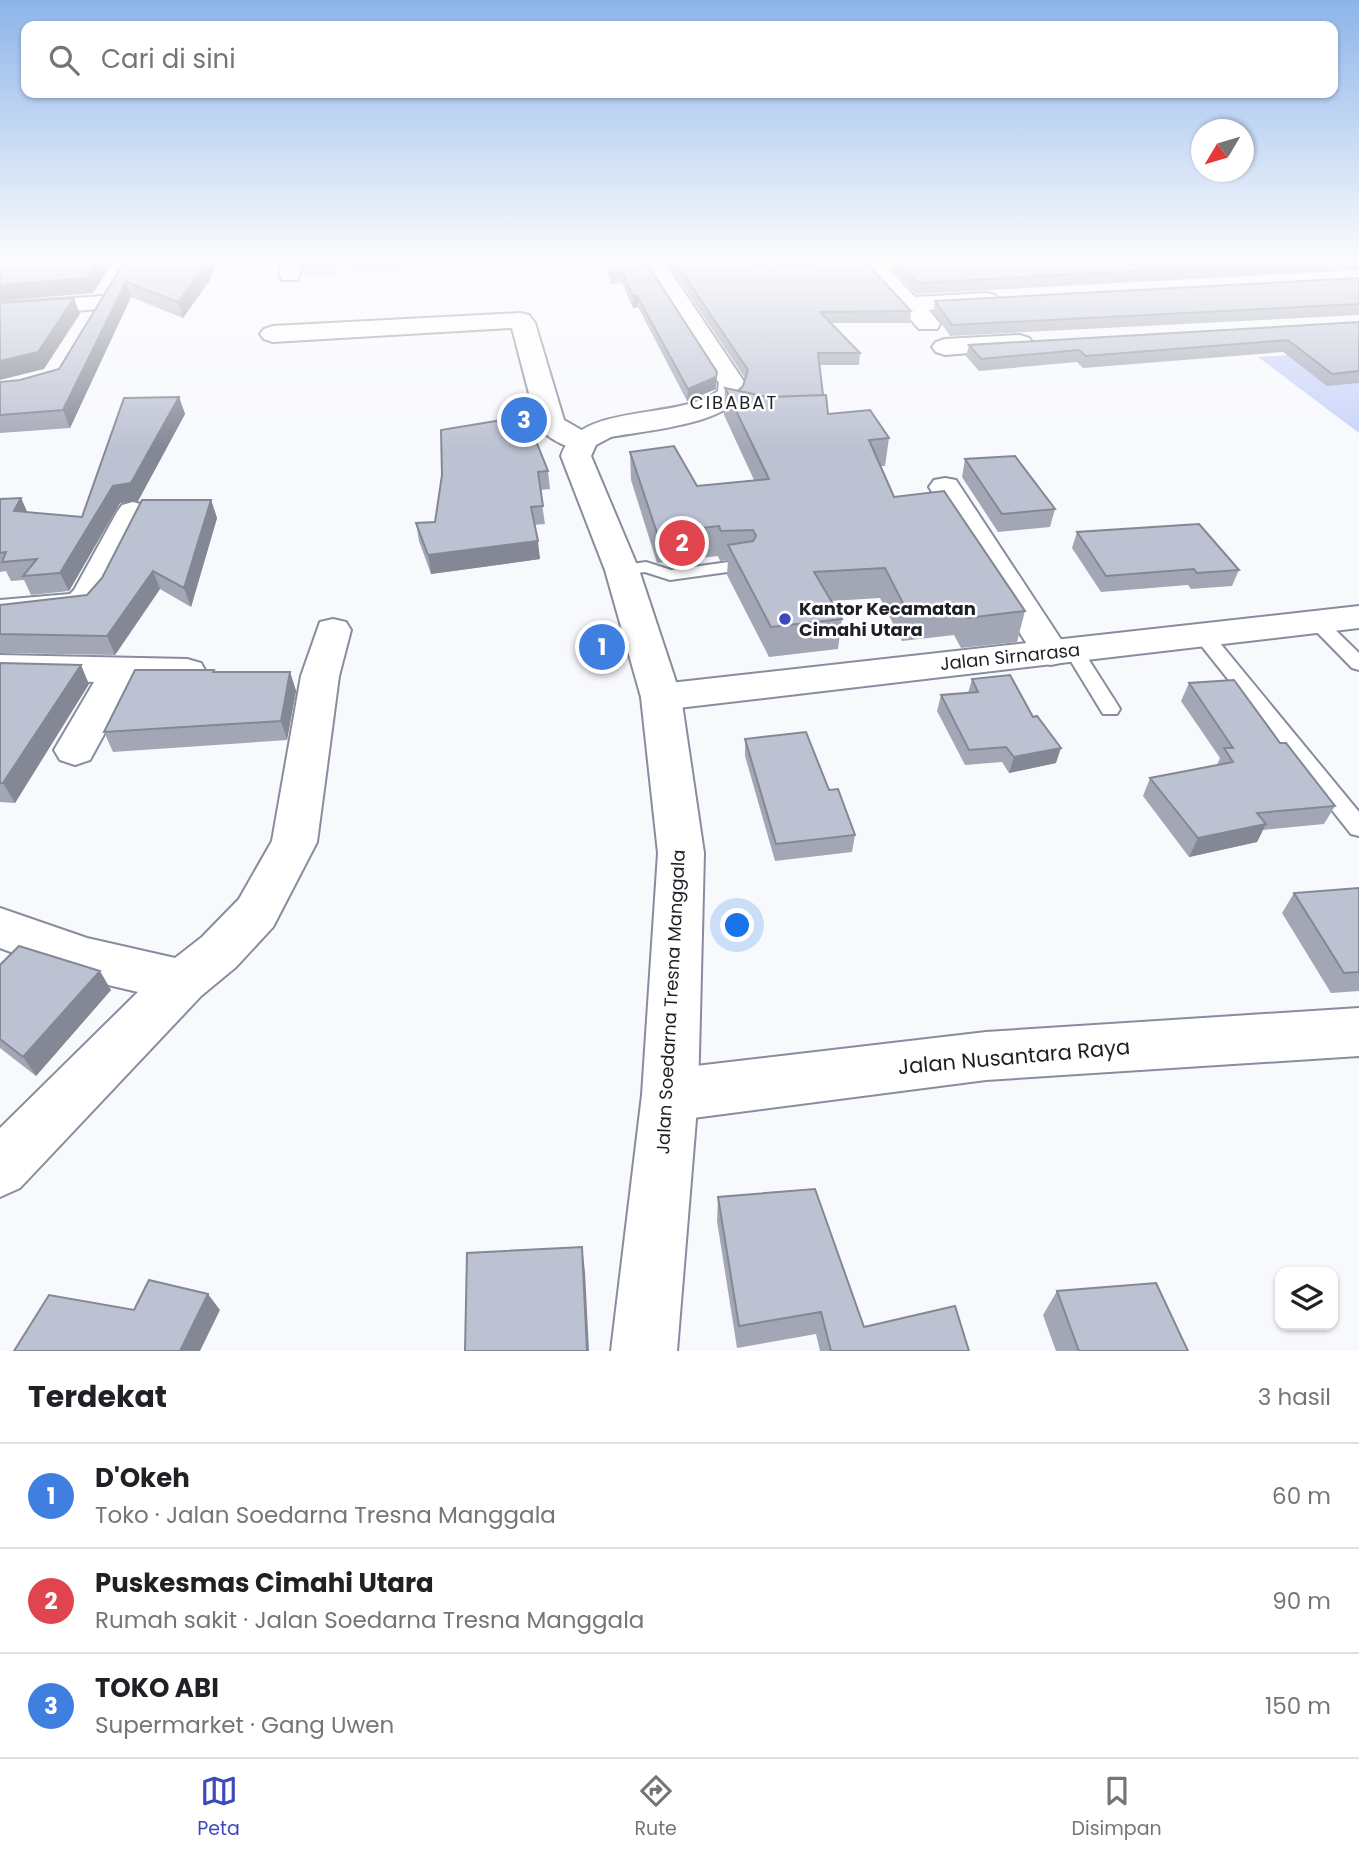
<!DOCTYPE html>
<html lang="id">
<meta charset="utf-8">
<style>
:root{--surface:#fff;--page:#f2f2f2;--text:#202124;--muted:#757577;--line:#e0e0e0;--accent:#3e49bd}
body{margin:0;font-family:Poppins,sans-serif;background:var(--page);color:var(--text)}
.controls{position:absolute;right:21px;bottom:21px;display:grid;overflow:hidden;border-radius:14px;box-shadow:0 2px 5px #0004}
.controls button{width:63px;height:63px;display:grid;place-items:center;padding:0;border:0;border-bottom:2px solid var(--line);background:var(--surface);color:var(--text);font:35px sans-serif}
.compass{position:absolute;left:1191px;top:119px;width:63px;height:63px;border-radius:50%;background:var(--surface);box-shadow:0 2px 5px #0004;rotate:232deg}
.you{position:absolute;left:738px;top:926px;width:24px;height:24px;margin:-18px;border:5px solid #fff;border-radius:50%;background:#1a73e8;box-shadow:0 0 0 10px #1a73e833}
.badge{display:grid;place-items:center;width:46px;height:46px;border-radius:50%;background:var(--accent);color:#fff;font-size:23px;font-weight:700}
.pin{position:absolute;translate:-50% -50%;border:4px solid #fff;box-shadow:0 2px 7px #0006}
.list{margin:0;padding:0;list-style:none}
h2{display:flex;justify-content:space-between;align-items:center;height:91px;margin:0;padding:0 28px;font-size:30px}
h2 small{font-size:23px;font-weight:400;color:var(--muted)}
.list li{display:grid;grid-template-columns:46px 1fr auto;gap:21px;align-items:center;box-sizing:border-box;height:105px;padding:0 28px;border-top:2px solid var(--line)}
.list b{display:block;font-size:26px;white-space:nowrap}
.list p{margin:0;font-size:23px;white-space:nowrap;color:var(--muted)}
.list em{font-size:23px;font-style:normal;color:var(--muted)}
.icon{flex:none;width:38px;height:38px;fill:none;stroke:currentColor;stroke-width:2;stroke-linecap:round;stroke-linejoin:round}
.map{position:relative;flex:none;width:1359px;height:1351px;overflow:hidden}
.search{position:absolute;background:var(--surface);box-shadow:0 2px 5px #0004;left:21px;right:21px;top:21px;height:77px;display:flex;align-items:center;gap:18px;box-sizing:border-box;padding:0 24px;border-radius:14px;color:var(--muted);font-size:26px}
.sheet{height:406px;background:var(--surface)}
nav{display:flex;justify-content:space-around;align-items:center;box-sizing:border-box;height:98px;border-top:2px solid var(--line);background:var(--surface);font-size:19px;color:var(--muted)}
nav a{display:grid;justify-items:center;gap:4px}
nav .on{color:var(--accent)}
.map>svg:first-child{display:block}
.green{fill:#c8d2f9}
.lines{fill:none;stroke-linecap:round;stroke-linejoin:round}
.service-casing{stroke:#888d9e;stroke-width:4}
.minor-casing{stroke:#888d9e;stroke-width:4}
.tertiary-casing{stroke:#888d9e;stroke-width:4}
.secondary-casing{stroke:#888d9e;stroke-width:4}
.service{fill:#fff;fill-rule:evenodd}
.minor{fill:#fff;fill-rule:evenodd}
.tertiary{fill:#fff;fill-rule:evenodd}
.secondary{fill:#fff;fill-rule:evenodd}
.wall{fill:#a3a7b5}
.shaded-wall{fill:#848894}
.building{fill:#bdc2d3;stroke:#848894;stroke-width:2}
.poi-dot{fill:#3e49bd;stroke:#fff;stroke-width:2.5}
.labels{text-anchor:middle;stroke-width:5;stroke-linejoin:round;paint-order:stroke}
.far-quarter-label{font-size:18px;letter-spacing:2px;fill:#1e2026;stroke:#fff}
.poi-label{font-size:18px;font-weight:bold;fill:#1e2026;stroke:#fff;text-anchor:start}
.street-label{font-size:18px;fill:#1e2026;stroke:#fff}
.near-street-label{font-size:21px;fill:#1e2026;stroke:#fff}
</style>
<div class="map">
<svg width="1359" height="1351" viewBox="0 0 1359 1351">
<rect width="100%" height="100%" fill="#f8f9fd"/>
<path class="green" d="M305 259H337L338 275 302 276Z
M399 259 404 270 350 273V260Z
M1359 351V433L1258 357Z"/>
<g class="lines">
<defs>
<path id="service" d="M743 560 749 561 752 565 749 569 670 580 645 572 622 575 613 570 616 566 646 562 671 570Z
M1315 614 1321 616 1359 653V670L1352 668 1309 624 1306 620Z
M1203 629 1210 631 1359 812V836L1351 834 1196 639 1194 635Z
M1073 644 1080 646 1117 704 1120 709 1117 714H1103L1064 650Z"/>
<path id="minor" d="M281 259H303L298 280H282L279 275Z
M750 259H821L828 265 817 272 768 275 760 273Z
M856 259H880L915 297 987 293 995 295 999 300 995 305 987 307 929 310 940 324 937 329H919Z
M103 296 111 298 115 303 111 308 0 317V303Z
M520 313 529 315 535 323 564 420 592 436 597 442 592 448C574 453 547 440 537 424L512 328 273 342 264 339 260 334 264 329 273 326Z
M1020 335 1029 338 1033 343 1029 348 945 355 936 352 932 347 936 342 945 339Z
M945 478 956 480 1064 644 1070 653 1064 662 1051 665 1038 662 929 487 934 480Z
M133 502 144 505 149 512 107 596 93 612 0 622V600L70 594 74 590 117 512 122 505Z
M333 619 346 622 351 630 339 676 317 842 273 927 236 967 201 996 20 1188 0 1197V1128L138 992 87 980 0 948V908L87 938 175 958 202 937 239 899 272 841 301 676 320 622Z
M0 655 187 659 201 663 206 672 201 681 187 685 132 683 90 760 75 765 60 760 54 750 94 682 0 679Z
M1359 1008V1056L986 1080 670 1121 651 1113 642 1095 651 1077 670 1069 986 1032Z"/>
<path id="tertiary" d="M1359 606V628L661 710 647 706 641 697 647 688 661 684Z"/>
<path id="secondary" d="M640 259H662L745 383C743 424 645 430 611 437L596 445 591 456 639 570 681 697 704 853 698 1095 677 1351H611L642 1095 658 853 641 697 605 570 561 456C579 401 676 422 718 391L719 383Z"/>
</defs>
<use href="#service" class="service-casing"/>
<use href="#minor" class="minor-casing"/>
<use href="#tertiary" class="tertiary-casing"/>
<use href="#secondary" class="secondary-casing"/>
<use href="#service" class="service"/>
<use href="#minor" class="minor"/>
<use href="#tertiary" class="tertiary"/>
<use href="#secondary" class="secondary"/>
</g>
<path class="wall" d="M126 259H218L210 280 183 318 131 297 70 428 0 433V382L20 380 59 369Z
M606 259H644L717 372 716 389 687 401 638 307 633 308 622 283 610 284Z
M665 259H755L758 264 911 311 910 323H831L860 353 859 365H820L823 395 828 414 889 438 885 466H881L894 497 1025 611 1017 642 961 648 954 635 902 641 880 598 831 601 842 619 838 649 769 657 727 575 728 560 720 561 718 556 657 563 631 480 630 452 697 486 754 480 724 415 725 388 738 391 743 386 745 378Z
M893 259H1359V270L916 294 892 269Z
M1359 278V315L950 336 933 312 935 301Z
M1359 322V383L1327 386 1283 352 1083 368 1077 362 979 371 966 356 969 345Z
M179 397 185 414 138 501 120 503 69 591 31 595 24 580 11 581 6 571 0 572V499L21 498 27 512 82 517Z
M965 459 1055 509 1050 527 998 532 962 477Z
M548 471 550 489 540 490 545 524 534 525 540 559 431 574 419 541 416 523 435 522 442 475Z
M211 500 217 518 191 607 160 589 115 655 0 653V605L87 595Z
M1077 532 1239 570 1232 586 1191 589 1188 585 1101 592 1072 548Z
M0 663 89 684 15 803 0 802Z
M290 672 296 691 287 740 113 752 104 732Z
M972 679 1056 763 1009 773 1002 762 965 765 937 711 941 695 968 693Z
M1189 683 1280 743 1335 806 1324 824 1263 830 1257 842 1189 857 1143 796 1150 778 1217 765 1220 758 1181 701Z
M745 739 829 790 855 835 852 852 775 861 745 756Z
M1359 888V991L1331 993 1282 913 1294 893Z
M0 965 111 990 36 1076 0 1048Z
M718 1197 864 1327 969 1351H820L816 1334 737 1348 717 1221Z
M1057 1291 1188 1351H1056L1043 1315Z"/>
<path class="shaded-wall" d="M100 259H115L93 293 0 301V285Z
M208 259H218L210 280 183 318 178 302Z
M126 282 131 297 70 428 63 410Z
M633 296H637L638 307 633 308Z
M74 298 80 314 44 369 0 380V361Z
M717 372 716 389 687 401 688 389Z
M179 397 185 414 138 501 120 503 69 591 60 573 113 486Z
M21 498 29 516 14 511Z
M211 500 217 518 191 607 184 588Z
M538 541 540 559 431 574 428 555Z
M153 571 160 589 115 655 107 636Z
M81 665 89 684 15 803 3 783Z
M290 672 296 691 287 740 281 721Z
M1061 748 1056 763 1009 773 1014 757Z
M1266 824 1257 842 1189 857 1198 838Z
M100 971 111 990 36 1076 23 1057Z
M582 1247 585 1272 589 1351H587Z
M208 1294 220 1310 200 1351H180Z"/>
<path class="building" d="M0 259H100L87 278 0 285Z
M126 259H208L206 265 178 302 126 282 63 410 0 415V382L20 380 59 369Z
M607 259H644L717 372 716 377 688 389 637 296H633L622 272 609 273Z
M673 259H755L758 264 768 267 864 260 911 311 820 312 860 353H818L823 395 768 397 738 391 743 386 748 370Z
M895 259H1349L918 283Z
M1359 278V304L952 325 935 301Z
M74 298 38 352 0 361V303Z
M1359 322V371L1332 374 1288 340 1086 356 1079 350 981 359 969 345Z
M725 388 768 397 826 395 828 414 870 410 889 438 869 440 894 497 944 491 1025 611 967 618 960 605 907 611 885 568 814 572 842 619 771 627 728 545 753 541 756 536 753 530 721 531 719 526 657 533 630 452 674 446 697 486 769 479Z
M179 397 131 483 113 486 60 573 23 576 37 559 2 562 6 552 0 553V499L21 498 14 511 82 517 124 398Z
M526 416 548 471 538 472 543 506 531 507 538 541 428 555 416 523 435 522 442 475 441 430Z
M1015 456 1055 509 1002 514 965 459Z
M142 500H211L184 588 153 571 107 636 0 634V605L87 595 102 578Z
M1199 524 1239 570 1197 573 1194 569 1106 576 1077 532Z
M0 663 81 665 3 783H0Z
M135 670H214L213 672H290L281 721 104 732Z
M1010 675 1033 717 1037 716 1061 748 1014 757 1006 747 969 750 941 695 978 692 972 679Z
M1234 680 1280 743H1286L1335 806 1257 813 1266 824 1198 838 1150 778 1233 762 1224 748H1233L1189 683Z
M806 732 829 790 838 789 855 835 776 844 745 739Z
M1359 888V972L1344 973 1294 893Z
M19 946 100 971 23 1057 0 1039V965Z
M815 1189 864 1327 955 1306 969 1351H831L821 1312 739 1326 718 1197Z
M582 1247 587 1351H465L467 1253Z
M149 1280 208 1294 180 1351H14L49 1295 134 1310Z
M1156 1283 1188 1351H1079L1057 1291Z"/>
<linearGradient id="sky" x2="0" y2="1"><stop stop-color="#8db4ea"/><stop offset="0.58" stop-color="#fcfcfe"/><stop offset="1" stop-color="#fcfcfe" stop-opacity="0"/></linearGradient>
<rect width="1359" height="449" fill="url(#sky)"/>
<circle class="poi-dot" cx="785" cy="619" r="7"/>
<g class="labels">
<g class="far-quarter-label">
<text x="734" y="409">CIBABAT</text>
</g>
<g class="poi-label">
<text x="799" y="615">Kantor Kecamatan<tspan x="799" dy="21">Cimahi Utara</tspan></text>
</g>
<g class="street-label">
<text transform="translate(1010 657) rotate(-6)" y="6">Jalan Sirnarasa</text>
<text transform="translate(671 1002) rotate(-87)" y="6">Jalan Soedarna Tresna Manggala</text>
</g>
<g class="near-street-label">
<text transform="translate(1014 1057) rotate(-5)" y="7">Jalan Nusantara Raya</text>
</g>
</g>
</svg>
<div class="controls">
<button><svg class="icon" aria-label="layers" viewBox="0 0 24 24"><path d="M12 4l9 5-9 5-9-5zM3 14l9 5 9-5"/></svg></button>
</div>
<svg class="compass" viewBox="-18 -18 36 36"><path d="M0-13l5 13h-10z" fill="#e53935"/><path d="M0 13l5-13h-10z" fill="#757577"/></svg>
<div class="you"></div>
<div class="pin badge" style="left:602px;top:647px;background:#3f7fe0">1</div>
<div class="pin badge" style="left:682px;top:543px;background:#e0444e">2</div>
<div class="pin badge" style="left:524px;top:420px;background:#3f7fe0">3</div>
<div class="search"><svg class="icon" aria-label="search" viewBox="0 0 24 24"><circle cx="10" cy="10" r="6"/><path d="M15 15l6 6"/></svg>Cari di sini</div>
</div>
<section class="sheet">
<h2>Terdekat<small>3 hasil</small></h2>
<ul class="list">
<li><span class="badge" style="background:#3f7fe0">1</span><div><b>D'Okeh</b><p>Toko · Jalan Soedarna Tresna Manggala</p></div><em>60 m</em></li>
<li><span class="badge" style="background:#e0444e">2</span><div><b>Puskesmas Cimahi Utara</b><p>Rumah sakit · Jalan Soedarna Tresna Manggala</p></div><em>90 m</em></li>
<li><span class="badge" style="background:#3f7fe0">3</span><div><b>TOKO ABI</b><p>Supermarket · Gang Uwen</p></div><em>150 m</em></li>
</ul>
</section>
<nav>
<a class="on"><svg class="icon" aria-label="map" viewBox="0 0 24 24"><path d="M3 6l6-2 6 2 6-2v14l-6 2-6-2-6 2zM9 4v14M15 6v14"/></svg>Peta</a>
<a><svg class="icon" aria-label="directions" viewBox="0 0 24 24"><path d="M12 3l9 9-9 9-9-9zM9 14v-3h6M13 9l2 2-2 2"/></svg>Rute</a>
<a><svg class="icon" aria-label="saved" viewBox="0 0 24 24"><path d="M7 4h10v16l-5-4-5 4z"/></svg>Disimpan</a>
</nav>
